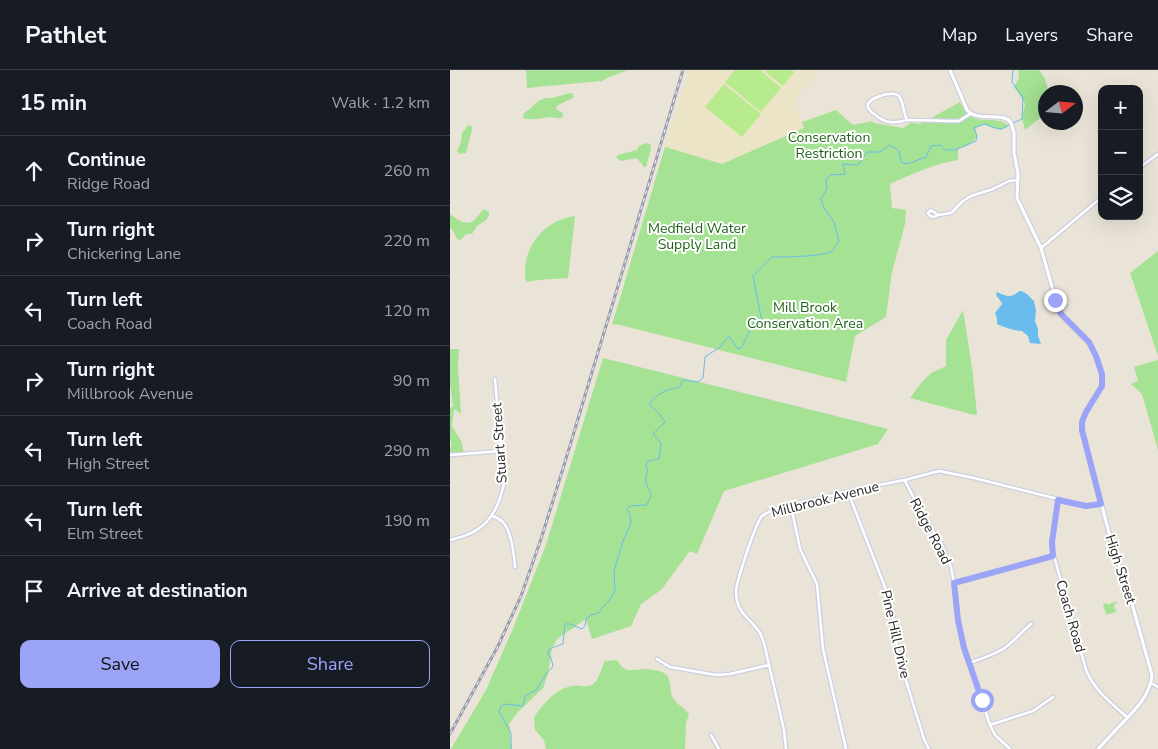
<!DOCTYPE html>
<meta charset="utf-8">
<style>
:root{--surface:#171b24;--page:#20242c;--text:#f1f3f6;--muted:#9ea1a6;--line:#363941;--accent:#9ca4f8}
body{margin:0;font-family:"Nunito Sans",sans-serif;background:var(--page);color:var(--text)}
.controls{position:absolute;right:15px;top:15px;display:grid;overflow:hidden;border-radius:10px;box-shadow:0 5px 20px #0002}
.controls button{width:45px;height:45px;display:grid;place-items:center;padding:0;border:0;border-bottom:1px solid var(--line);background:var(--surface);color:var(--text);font:25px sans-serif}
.compass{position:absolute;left:588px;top:15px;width:45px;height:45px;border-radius:50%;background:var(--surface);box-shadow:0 5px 20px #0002;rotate:74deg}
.stop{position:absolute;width:15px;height:15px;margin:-11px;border:4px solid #9ca4f8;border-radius:50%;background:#fff}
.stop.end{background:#9ca4f8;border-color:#fff;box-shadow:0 1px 5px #0008}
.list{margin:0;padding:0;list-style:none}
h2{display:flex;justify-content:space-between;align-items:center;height:65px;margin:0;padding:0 20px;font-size:21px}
h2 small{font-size:16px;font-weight:400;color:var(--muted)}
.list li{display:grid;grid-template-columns:32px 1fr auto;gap:15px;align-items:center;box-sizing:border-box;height:70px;padding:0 20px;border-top:1px solid var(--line)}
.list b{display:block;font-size:19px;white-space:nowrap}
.list p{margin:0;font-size:16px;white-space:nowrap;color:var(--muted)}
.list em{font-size:16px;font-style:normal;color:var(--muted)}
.actions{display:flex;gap:10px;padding:15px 20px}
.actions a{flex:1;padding:11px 0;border:1px solid var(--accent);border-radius:10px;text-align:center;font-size:18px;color:var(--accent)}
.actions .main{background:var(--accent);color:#111}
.icon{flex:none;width:28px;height:28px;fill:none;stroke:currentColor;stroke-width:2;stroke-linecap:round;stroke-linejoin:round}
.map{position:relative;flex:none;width:708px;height:679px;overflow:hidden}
header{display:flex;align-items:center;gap:30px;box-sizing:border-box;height:70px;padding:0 25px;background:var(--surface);border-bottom:1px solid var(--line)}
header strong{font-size:24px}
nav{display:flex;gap:28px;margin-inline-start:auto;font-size:18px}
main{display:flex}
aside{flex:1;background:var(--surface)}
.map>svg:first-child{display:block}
.education{fill:#ece4c6}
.green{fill:#a5e293}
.pitch{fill:#b8ea8e}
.water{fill:#69bcee}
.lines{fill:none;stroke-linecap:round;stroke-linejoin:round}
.stream{stroke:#69bcee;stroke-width:1}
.minor-casing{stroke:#cdcfe1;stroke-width:5}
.tertiary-casing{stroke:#cdcfe1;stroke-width:5.5}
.minor{stroke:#fff;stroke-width:2.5}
.tertiary{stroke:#fff;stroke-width:3}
.rail-casing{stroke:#9b9cb2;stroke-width:3}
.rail{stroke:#fff;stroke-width:1;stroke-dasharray:4;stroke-linecap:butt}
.route{stroke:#9ca4f8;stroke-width:6}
.labels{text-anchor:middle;stroke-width:4;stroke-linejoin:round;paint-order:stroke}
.park-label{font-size:14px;fill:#1f6318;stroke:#fff}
.street-label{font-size:14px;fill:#272727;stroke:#fff}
</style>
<header>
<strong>Pathlet</strong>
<nav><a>Map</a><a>Layers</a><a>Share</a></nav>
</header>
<main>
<aside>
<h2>15 min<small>Walk · 1.2 km</small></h2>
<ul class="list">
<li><svg class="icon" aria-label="ahead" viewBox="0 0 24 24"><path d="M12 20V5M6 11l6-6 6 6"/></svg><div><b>Continue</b><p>Ridge Road</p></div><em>260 m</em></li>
<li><svg class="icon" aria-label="right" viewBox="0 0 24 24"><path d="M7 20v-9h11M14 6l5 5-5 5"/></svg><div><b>Turn right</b><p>Chickering Lane</p></div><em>220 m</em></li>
<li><svg class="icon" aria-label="left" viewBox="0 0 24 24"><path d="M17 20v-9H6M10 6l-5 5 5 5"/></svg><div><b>Turn left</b><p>Coach Road</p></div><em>120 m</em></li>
<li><svg class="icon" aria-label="right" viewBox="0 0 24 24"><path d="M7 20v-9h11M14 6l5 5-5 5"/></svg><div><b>Turn right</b><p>Millbrook Avenue</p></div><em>90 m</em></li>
<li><svg class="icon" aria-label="left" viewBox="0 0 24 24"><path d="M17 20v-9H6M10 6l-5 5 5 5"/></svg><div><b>Turn left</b><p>High Street</p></div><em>290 m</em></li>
<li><svg class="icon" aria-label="left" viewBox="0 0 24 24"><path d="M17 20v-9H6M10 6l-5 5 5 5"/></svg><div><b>Turn left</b><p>Elm Street</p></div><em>190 m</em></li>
<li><svg class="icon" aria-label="arrive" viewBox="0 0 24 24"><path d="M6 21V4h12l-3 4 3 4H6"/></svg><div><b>Arrive at destination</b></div></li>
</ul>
<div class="actions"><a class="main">Save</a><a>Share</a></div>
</aside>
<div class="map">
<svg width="708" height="679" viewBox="0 0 708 679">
<rect width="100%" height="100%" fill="#eae4d8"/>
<path class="education" d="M240 0H370L345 28 354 58 272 94 215 77Z"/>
<path class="green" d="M76 0H178L157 8 151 12 150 11 77 18Z
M568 0H589L594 7 599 22H596L595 44 575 60 572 48 575 34 571 27 564 17 569 8Z
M120 23 123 24V28C117 30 114 33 108 35L106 38 107 40 112 42 113 45 112 48C107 49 104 47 99 47 91 48 81 51 73 48L74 43 81 38 88 31 95 28H102Z
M510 32C512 36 514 40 517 43 528 56 546 44 559 56L550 60C541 58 532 50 525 60 526 62 528 65 526 68 523 73 514 77 508 79V90C484 94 462 104 440 114L442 138 456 140 455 154 442 202 436 247 405 266 396 312 166 254 162 255 215 77 272 94 354 58 352 52 386 40 403 55 422 51 424 53 453 58 461 53 470 54Z
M18 55 22 56V60L16 83 9 84 7 81 11 72 12 63Z
M197 73 200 74 201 79 196 97H194L187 88 171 91 166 88 168 85 187 80 189 76Z
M34 139 39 142V145L36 150 27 156 22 164H16L12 169 8 170C5 166 4 161 0 157V144C8 150 18 158 26 148 30 144 30 142 34 139Z
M125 146 118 208 88 210 76 212C70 180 93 150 125 146Z
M708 181V286L680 203Z
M513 240 522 297 527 344 524 345 460 328 472 312 481 303 496 296V270Z
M0 279H9L8 296 11 344 4 339 2 356 11 371 14 382H0V377H2L0 368V338L3 336 0 315Z
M153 288 438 359 428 374 274 421 247 484 240 481 211 520 191 534 181 556 142 569 136 549 107 569 102 578 98 604 93 618 68 642 59 654 62 679H1L36 620 62 561 96 475Z
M708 290V380L692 324 681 314 688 311 684 297Z
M664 532H666L667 533 664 535 665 539 667 541 657 545 654 538 653 534 657 533 658 535Z
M167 590C169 592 170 595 172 597 179 603 187 599 194 599 201 599 208 600 214 603 222 606 219 621 223 628 227 635 234 637 239 644L236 653 235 679H96L94 670 85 660 84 647C94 634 104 619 122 616 128 614 136 618 142 615 149 611 151 598 155 591Z"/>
<path class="pitch" d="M285 0H310L331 18 311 42 275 12Z
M317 0H342L344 2 333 16 316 2Z
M274 14 311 44 292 67 255 37Z"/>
<path class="water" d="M569 221H571C579 224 578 226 584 231L586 241 585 251 588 259V266L591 274 580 273 578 266 572 261C563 260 555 258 547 254V248L545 243 552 234C551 230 547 228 546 224L547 222C555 226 562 229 569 221Z"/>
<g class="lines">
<path class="stream" d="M563 53 572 49 573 28 562 12 563 0
M61 679V663L49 642 51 636 57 634 73 636 75 626 86 620 96 604 103 596 101 588 98 584 99 579 113 574 115 554H120L132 559 135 556 136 549 141 545 149 543 152 538 159 531 165 521 164 501 173 471 181 453 180 445 177 439 180 436 196 435C206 421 198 423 196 412 195 405 199 402 196 395L198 391 209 389 211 373 203 364 215 352 208 342 199 334C206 325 217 318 229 318L233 310 248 312 253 308 255 287 270 277 279 266 288 279 292 277 304 252H312L303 206 322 187C335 187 371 187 382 181 384 179 387 174 389 171L384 152 374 138 371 129 377 119 376 109 381 105 395 104 393 94 408 95 417 82H430L440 75 449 81 451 92 457 94 476 87 481 76 491 75 495 80H505L526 71 527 66 524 58 535 54 545 58 552 59 559 55"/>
<defs>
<path id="minor" d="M457 50C449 32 457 18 430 26 419 30 412 35 424 44 430 48 433 52 441 52 447 53 453 50 460 50 475 50 491 51 506 51H509L520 44
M689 98 708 84
M488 145 481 140 478 143 480 146 484 147 488 145 501 143 513 131 521 126 543 119 559 111 568 110
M591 178 652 127
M0 385 51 381
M455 411 468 436 492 475 501 497 504 513 508 550 514 577 540 655 545 665 560 679
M398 422 436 520 443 546 448 585 474 669 479 679
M608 430 602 472V479L636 600C644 620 662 634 678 648
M341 436 350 479 367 514 373 579 396 679
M42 446C46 447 50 449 53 452 62 462 64 484 65 497
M0 470C8 468 16 466 23 462 42 453 50 433 54 413L45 309
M504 513 603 486
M207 589 220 597 266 605 280 604 319 595
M519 593C531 589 543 585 553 579 564 572 571 562 581 554
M701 613 708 617
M540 655 583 641 603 627
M261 665 269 679
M336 679 334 660 314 573C312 568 311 563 307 559 300 549 290 544 287 531 286 527 286 524 286 520 288 508 305 454 312 446 317 442 323 440 329 438L413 418 455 410 489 401 524 408 636 436 651 434"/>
<path id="tertiary" d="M500 0 517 40C525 50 543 45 554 48L559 50 561 53 564 63V83L568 104 567 128 591 178 608 238 611 244 639 273 646 286 652 306V316L636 342 632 351V360L663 478 679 523 702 605C700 630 677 647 662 664 657 669 653 674 648 679"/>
</defs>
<use href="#minor" class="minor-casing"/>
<use href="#tertiary" class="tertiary-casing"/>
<use href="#minor" class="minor"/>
<use href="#tertiary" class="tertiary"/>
<defs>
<path id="rail" d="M0 664 48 576 71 526 91 469 115 392 233 0"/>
</defs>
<use href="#rail" class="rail-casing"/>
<use href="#rail" class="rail"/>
</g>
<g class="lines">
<path class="route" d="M532 630 514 578 508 550 504 513 603 486 602 472 608 430 636 436 651 434 632 360V352L636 342 652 316V304L646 286 639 272 611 244 605 230"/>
</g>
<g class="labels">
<g class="park-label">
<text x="379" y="72">Conservation<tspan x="379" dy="16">Restriction</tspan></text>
<text x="247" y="163">Medfield Water<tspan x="247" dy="16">Supply Land</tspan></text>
<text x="355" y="242">Mill Brook<tspan x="355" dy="16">Conservation Area</tspan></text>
</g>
<g class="street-label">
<text transform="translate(49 373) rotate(-94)" y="5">Stuart Street</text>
<text transform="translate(375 429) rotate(-14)" y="5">Millbrook Avenue</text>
<text transform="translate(481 461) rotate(62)" y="5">Ridge Road</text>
<text transform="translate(671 499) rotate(72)" y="5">High Street</text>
<text transform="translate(621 546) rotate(74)" y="5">Coach Road</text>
<text transform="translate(446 564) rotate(77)" y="5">Pine Hill Drive</text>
</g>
</g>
</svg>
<div class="controls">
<button>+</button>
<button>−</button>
<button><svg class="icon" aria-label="layers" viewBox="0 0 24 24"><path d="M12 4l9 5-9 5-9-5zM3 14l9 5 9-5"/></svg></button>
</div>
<svg class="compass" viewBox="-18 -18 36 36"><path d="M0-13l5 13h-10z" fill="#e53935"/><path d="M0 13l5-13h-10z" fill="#9ea1a6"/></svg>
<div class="stop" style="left:532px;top:630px"></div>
<div class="stop end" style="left:605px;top:230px"></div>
</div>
</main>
